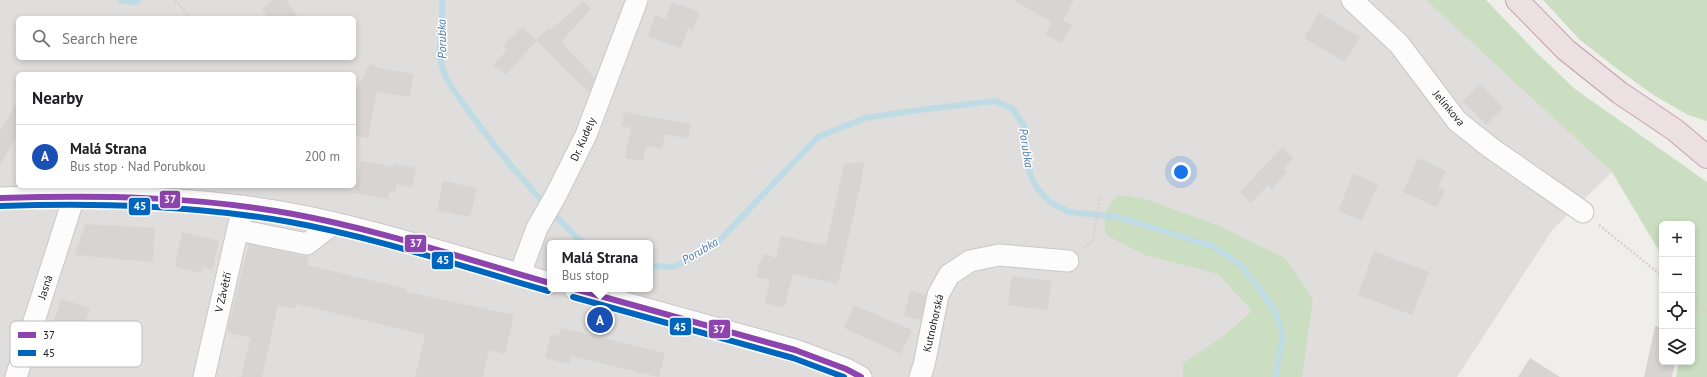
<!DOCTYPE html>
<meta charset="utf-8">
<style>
:root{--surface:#fff;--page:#f2f2f2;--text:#202124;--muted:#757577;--line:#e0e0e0;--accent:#2563eb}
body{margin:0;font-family:"PT Sans",sans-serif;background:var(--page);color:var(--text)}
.controls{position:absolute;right:12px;bottom:12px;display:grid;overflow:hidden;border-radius:6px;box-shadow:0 2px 6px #0003}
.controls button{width:36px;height:36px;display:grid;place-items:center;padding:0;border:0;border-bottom:1px solid var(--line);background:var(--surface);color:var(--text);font:20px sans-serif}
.you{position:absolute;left:1181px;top:172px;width:14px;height:14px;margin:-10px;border:3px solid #fff;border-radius:50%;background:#1a73e8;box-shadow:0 0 0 6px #1a73e833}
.badge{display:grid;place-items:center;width:26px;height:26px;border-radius:50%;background:var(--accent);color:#fff;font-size:13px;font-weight:700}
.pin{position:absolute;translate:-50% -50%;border:2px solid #fff;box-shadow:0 1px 4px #0006}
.popup{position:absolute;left:547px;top:240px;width:106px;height:52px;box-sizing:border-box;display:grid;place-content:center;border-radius:6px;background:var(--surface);filter:drop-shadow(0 1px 3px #0005);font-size:13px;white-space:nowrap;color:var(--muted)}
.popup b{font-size:15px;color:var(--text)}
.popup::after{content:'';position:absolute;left:50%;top:100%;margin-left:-8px;border:8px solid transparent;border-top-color:var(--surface)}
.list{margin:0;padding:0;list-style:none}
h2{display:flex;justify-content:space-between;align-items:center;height:52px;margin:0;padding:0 16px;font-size:17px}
h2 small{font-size:13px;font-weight:400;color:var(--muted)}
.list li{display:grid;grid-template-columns:26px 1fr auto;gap:12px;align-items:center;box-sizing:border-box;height:64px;padding:0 16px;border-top:1px solid var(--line)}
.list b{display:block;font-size:15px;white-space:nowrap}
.list p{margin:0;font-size:13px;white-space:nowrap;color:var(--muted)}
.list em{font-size:13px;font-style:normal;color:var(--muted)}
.icon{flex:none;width:22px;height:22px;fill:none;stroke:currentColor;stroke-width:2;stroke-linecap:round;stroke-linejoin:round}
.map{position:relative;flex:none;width:1707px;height:377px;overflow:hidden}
.search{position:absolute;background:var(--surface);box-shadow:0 2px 6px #0003;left:16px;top:16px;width:340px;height:44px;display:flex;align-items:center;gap:10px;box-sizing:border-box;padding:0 14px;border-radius:6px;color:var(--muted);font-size:15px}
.panel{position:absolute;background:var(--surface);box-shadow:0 2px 6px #0003;left:16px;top:72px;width:340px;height:116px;border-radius:6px}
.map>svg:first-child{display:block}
.residential{fill:#dfdedc;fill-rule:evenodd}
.forest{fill:#cbdec1}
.parking{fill:#e0dfde}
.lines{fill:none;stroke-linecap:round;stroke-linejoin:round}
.stream{stroke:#bfdbe3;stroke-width:6}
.building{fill:#d7d4d2}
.street-casing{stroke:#c9c8c7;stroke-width:23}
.highway-casing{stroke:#c5a2ac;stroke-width:24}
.path{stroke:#dccecd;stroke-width:2.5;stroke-dasharray:2 2;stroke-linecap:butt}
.street{stroke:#fdfcfc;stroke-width:21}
.highway{stroke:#ece0e2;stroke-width:22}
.bus-1-casing{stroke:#fff;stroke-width:9}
.bus-2-casing{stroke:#fff;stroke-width:9}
.bus-1{stroke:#8e44ad;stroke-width:6}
.bus-2{stroke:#0065bd;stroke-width:6}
.labels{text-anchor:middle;stroke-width:3;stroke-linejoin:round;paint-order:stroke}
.street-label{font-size:11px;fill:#222;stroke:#fff}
.water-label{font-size:12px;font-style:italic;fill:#4a7aab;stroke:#fff}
.key{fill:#fff;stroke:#bdbdbd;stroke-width:1}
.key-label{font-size:11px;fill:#222}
.line-badge{stroke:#fff;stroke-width:1.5}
.badge-label{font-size:11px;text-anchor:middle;font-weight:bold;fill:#fff}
</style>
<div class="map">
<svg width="1707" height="377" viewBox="0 0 1707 377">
<rect width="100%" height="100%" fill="#f0eeeb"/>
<path class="residential" d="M0 0H1426L1515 80 1612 172 1553 229 1457 377H0ZM18 18H354V58H18ZM18 74H354V186H18ZM550 243H650V289H550Z"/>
<path class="forest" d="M1426 0H1486L1536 52 1575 89 1707 182V377H1676L1679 362H1692V224H1662V256L1612 172Z
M1543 0H1707V121L1688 115 1655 96 1616 68 1579 39Z
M1118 195 1143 198 1219 226 1285 258 1313 299 1302 377H1183V363L1225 335 1252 311 1218 274 1145 255 1106 235C1103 216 1105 209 1118 195Z"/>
<path class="parking" d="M227 336 242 340 234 377H218Z"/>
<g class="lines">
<path class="stream" d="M121 0 134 2 139 0
M442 0C444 24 435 49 444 73 450 88 462 101 471 114 503 159 539 199 578 239L585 243
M650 266 673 267 692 258 716 244 818 137 865 118 927 109 995 101 1013 109 1024 126 1030 174 1037 188 1050 202 1069 212 1118 217 1212 246 1241 265 1274 309 1283 336 1275 377"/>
</g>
<path class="building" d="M274 0H286L299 18H269L262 9Z
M1013 0H1074L1063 20 1072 25 1062 43 1045 34 1052 22Z
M584 1 591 9 561 42 595 78 589 92 568 73 536 40 549 28 550 30Z
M672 2 700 12 693 30 688 28 681 48 648 37 655 15 666 19Z
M1319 13 1360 37 1345 62 1304 38Z
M522 27 537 41 505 75 493 65 507 50 503 46Z
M370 63 378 68 413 74 410 97 377 92 368 138 354 136V95Z
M1481 84 1503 108 1486 125 1463 101Z
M18 100V133L0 165V131Z
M624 112 691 124 688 139 665 134 662 149 646 146 643 161 625 158 631 128 621 126Z
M1282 147 1293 158 1283 169 1287 172 1272 189 1268 185 1251 203 1240 192Z
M1418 158 1446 171 1438 187 1445 190 1437 207 1403 192Z
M361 161 393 167 394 164 416 168 412 188 397 184 395 192 389 191 388 199 355 193Z
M864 162 861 182 838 284 793 274 784 308 765 303 770 280 756 277 759 265 764 254 776 258 781 236 826 246 844 164Z
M1353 174 1378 184 1362 221 1338 211Z
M443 181 477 188 470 217 437 210Z
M85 224 155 228 153 262 75 255Z
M182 232 219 241 212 270 202 267 201 273 175 266Z
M249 244 309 257 307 265 407 289V292L514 315 505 354 489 350 483 377H415L425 335 297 304 295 309 278 305 262 377H241L251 338 227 332Z
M1374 251 1429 272 1412 315 1358 295Z
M1012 276 1052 281 1047 310 1008 305Z
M910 291 926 295 921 320 904 316Z
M61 299 90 308 74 356 46 347Z
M854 305 912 330 901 354 844 328Z
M1655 326H1662V362H1675L1672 377H1644Z
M561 328 665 353 659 377 571 356 569 364 545 358 551 334 559 336Z
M1530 358 1560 377H1518Z"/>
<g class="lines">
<defs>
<path id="street" d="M1352 0 1399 44 1457 121 1491 148 1583 212
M0 198C111 193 225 197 334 223 407 240 478 263 550 283
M238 230 307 244 334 223
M520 274 537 228 556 195 586 135 637 0
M575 289 795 350 846 369 861 377
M16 377 74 197
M204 377 243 206
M920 377 924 365 938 295 949 275 970 261 999 255 1068 261"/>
<path id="highway" d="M1517 0 1566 50 1620 93 1675 130 1707 157"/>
</defs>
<use href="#street" class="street-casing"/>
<use href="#highway" class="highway-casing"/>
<path class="path" d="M175 0 187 13 188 18
M1599 225 1662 276
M1084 248 1093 241 1100 196
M1692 300 1707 312"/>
<use href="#street" class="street"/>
<use href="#highway" class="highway"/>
<defs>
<path id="bus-1" d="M0 198C98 195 196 196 293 214 380 230 465 259 550 283
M575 289 795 350 846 369 861 377"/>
<path id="bus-2" d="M0 206C98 203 194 205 290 222 378 238 463 267 548 291
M573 297 793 358 844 377"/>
</defs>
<use href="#bus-1" class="bus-1-casing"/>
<use href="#bus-2" class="bus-2-casing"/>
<use href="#bus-1" class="bus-1"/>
<use href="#bus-2" class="bus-2"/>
</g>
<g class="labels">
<g class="street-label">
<text transform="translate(1449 108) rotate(50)" y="4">Jelínkova</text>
<text transform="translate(583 139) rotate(-66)" y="4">Dr. Kudely</text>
<text transform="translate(45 287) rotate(-72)" y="4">Jasná</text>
<text transform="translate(223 292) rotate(-77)" y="4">V Závětří</text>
<text transform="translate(933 323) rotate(-77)" y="4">Kutnohorská</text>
</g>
<g class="water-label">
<text transform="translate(442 39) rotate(-91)" y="4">Porubka</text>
<text transform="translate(1026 148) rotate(81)" y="4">Porubka</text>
<text transform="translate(700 251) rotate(-31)" y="4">Porubka</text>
</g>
</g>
<rect x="10" y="321" width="132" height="46" rx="6" class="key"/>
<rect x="18" y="332" width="18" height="6" fill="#8e44ad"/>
<rect x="18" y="350" width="18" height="6" fill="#0065bd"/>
<g class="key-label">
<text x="43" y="339">37</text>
<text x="43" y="357">45</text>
</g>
<g class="line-badge">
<rect x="159" y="190" width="22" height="19" rx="4" fill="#8e44ad"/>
<rect x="128" y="197" width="23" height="19" rx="4" fill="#0065bd"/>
<rect x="404" y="234" width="23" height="19" rx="4" fill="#8e44ad"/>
<rect x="431" y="251" width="23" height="19" rx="4" fill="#0065bd"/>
<rect x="669" y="317" width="23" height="19" rx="4" fill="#0065bd"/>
<rect x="708" y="319" width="23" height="20" rx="4" fill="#8e44ad"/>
</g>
<g class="badge-label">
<text x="170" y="203">37</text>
<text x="140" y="210">45</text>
<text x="416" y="247">37</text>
<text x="443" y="264">45</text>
<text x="680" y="331">45</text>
<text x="719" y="333">37</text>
</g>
</svg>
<div class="controls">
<button>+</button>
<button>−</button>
<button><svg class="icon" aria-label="locate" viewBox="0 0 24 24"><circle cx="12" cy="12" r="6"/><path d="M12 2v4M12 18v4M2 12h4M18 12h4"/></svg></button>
<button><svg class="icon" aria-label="layers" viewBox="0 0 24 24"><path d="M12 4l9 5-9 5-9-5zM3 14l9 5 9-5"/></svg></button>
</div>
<div class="you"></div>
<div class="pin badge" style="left:600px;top:320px;background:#1a4fb4">A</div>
<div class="popup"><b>Malá Strana</b>Bus stop</div>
<div class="search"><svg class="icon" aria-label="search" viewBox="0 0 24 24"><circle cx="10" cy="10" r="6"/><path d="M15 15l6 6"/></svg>Search here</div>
<section class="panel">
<h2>Nearby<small></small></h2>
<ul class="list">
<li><span class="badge" style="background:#1a4fb4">A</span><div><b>Malá Strana</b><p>Bus stop · Nad Porubkou</p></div><em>200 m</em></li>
</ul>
</section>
</div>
